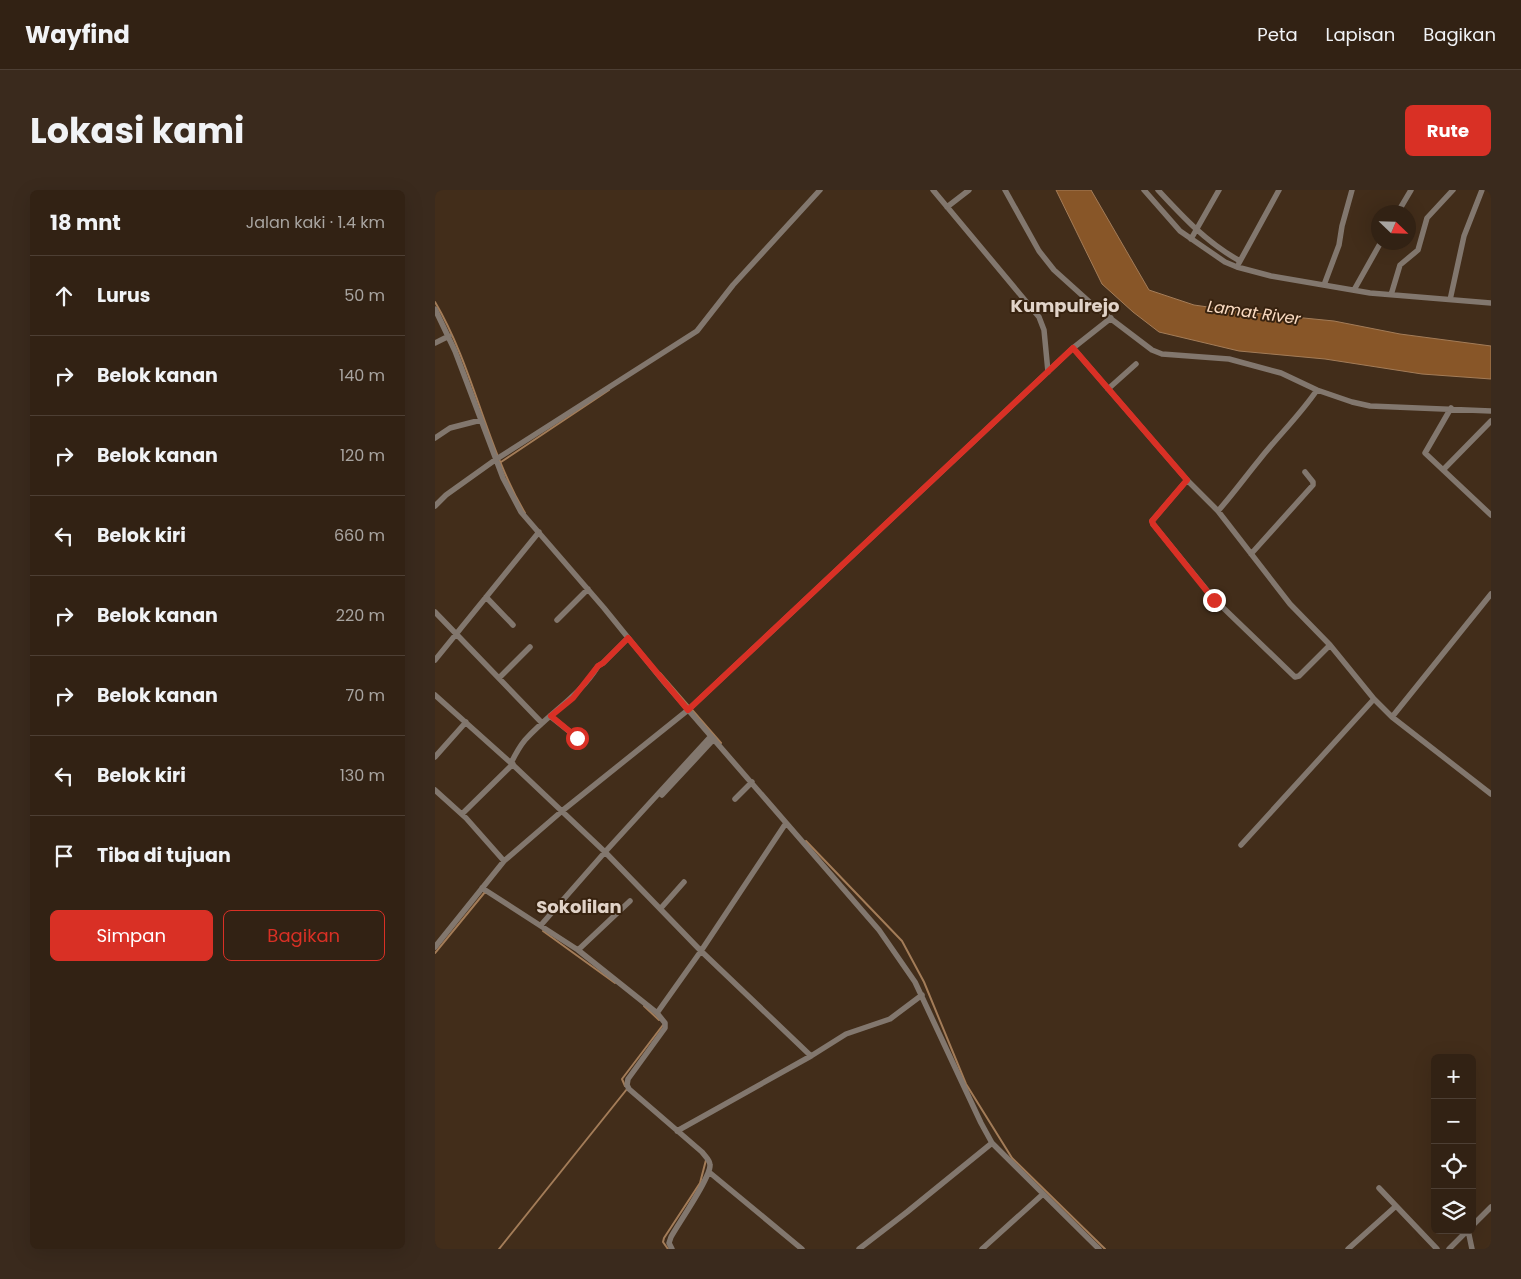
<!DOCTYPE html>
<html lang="id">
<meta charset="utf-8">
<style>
:root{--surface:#322214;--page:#3a2a1d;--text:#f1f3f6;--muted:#a8a4a0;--line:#4d3f34;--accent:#d93025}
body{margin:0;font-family:Poppins,sans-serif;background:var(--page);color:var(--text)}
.controls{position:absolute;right:15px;bottom:15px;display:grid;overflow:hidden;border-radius:8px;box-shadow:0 5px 20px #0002}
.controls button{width:45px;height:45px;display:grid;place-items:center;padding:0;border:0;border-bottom:1px solid var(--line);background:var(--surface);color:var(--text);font:25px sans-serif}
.compass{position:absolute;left:936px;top:15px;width:45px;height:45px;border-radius:50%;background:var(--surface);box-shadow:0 5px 20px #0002;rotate:113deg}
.stop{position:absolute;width:15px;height:15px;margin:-11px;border:4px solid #d93025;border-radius:50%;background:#fff}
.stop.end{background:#d93025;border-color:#fff;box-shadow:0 1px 5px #0008}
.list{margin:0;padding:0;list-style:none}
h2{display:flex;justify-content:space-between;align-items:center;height:65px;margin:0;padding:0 20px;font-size:21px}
h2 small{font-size:16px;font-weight:400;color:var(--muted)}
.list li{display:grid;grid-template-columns:32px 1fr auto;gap:15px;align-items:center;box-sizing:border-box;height:80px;padding:0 20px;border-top:1px solid var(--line)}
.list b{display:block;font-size:19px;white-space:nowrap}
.list em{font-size:16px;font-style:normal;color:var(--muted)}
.actions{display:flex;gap:10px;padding:15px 20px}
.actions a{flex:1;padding:11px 0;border:1px solid var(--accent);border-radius:8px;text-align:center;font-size:18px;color:var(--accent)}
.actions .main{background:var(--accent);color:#fff}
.icon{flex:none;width:28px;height:28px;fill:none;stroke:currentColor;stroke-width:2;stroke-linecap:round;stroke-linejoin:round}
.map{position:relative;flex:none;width:1056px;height:1059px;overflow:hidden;border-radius:8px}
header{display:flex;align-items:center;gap:30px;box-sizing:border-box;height:70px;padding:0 25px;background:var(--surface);border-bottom:1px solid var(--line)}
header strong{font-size:24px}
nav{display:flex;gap:28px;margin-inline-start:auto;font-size:18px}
.intro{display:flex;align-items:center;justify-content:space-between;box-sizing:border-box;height:120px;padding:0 30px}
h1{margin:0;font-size:35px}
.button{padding:12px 22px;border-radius:8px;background:var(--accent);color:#fff;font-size:18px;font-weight:700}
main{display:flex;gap:30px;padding:0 30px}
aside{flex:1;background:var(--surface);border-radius:8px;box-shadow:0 5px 20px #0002}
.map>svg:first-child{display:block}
.water{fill:#885628;stroke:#a37c58}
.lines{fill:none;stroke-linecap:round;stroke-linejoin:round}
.stream{stroke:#a37c58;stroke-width:2}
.minor{stroke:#82776e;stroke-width:5.5}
.route{stroke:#d93025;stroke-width:6}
.labels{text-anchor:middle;stroke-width:4;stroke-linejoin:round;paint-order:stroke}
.water-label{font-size:16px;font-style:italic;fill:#fbdcc3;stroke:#382310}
.quarter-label{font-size:18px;font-weight:bold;fill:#e1d3c8;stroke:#382310}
</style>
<header>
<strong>Wayfind</strong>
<nav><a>Peta</a><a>Lapisan</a><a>Bagikan</a></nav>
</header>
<div class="intro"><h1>Lokasi kami</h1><a class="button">Rute</a></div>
<main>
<aside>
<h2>18 mnt<small>Jalan kaki · 1.4 km</small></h2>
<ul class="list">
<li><svg class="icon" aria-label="ahead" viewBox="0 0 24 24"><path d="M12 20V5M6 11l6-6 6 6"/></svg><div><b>Lurus</b></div><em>50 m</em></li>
<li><svg class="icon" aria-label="right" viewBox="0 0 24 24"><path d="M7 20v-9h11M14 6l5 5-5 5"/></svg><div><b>Belok kanan</b></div><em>140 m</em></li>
<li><svg class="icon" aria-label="right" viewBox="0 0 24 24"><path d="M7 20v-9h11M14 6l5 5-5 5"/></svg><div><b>Belok kanan</b></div><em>120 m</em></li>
<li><svg class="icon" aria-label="left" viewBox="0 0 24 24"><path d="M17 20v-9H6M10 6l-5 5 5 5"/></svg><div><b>Belok kiri</b></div><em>660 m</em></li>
<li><svg class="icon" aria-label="right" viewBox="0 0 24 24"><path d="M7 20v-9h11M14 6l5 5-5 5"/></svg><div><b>Belok kanan</b></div><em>220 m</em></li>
<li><svg class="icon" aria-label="right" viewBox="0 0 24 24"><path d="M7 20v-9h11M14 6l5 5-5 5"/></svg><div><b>Belok kanan</b></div><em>70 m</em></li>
<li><svg class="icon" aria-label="left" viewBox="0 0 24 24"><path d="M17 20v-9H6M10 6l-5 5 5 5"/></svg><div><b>Belok kiri</b></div><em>130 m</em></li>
<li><svg class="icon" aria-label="arrive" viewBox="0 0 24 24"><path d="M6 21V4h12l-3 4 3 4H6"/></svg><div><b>Tiba di tujuan</b></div></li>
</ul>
<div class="actions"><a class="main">Simpan</a><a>Bagikan</a></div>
</aside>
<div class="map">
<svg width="1056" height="1059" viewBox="0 0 1056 1059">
<rect width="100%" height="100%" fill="#422d1a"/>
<path class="water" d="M621 0H656L714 100 759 115 808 122 899 131 965 144 1056 156V189L987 184 890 169 804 161 724 142 698 122 667 94Z"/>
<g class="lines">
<path class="stream" d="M0 112C39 178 51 257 90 323
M66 272 174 200
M225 483 286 553
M371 651 467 751 489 792 531 894 577 968 670 1059
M108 741 180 793
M0 763 50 702 51 703
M209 816 224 830
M190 896 187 889 228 835
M64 1059 192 899
M233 1059 228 1052 229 1048 265 993 271 970"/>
<path class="minor" d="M498 0 604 127 609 140 613 182
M570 0 604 61 619 80 659 116 717 160 727 164 794 169 846 183 882 200 917 212 935 216 1056 221
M709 0 745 41 790 72 802 77 836 86 935 103 1056 113
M723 0C748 27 772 53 805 71
M512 17 534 0
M963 22 976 0
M756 49 784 0
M804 73 844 0
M889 95 904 55 907 36 917 0
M919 100 946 52
M956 105 965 75 983 60 992 28 1018 0
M1015 110 1029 46 1047 0
M0 119 20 161 68 288 86 322 169 418 229 492 444 740 480 792 546 933 557 953 664 1059
M0 153 14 146
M638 158 752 290 783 321 855 414 895 455 939 509 957 527 1056 604
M673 199 701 174
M1016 218 990 263 1056 325
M0 248 15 238 46 230
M1008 280 1056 231
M752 290 717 331 718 334 779 409 860 487 864 486 895 455
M0 316 11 305 60 270 262 141 298 95 385 0
M783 321C798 304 811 286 825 269 844 245 865 225 882 200
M816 364 878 295V292L870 282
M51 407 78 435
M0 422 107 533
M122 430 153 399
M0 470 104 342
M64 488 95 457
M0 505 76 573 170 662 266 761 376 866
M115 526 139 545H142V548L139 547
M957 527 1056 404
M0 567 31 532
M76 573C80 565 85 556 90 550 114 523 144 507 163 476L168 473 193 448
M0 600 31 628 69 671
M227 605 279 549
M300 609 317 592
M27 624 78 574
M806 655 939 509
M47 698 143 760 222 823 230 833V838L193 889 192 895 194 899 267 962C270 966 275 970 275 975 276 987 243 1034 236 1047L234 1053 237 1059
M226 718 249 692
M106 735 170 662 276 546
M0 757 69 671 127 621 253 520 638 158 676 128
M143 760 195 711
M222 823 266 761 351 633
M242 941 376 866 411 844 455 829 487 805
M274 982 367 1059
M944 998 1002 1059
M1037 1036 1056 1017
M1033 1040 1037 1059
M424 1059 472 1022 557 953
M547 1059 608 1004
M913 1059 961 1016
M1014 1059 1033 1040"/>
</g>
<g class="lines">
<path class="route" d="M142 548V545H139L116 526 138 508 163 476 168 473 193 448 253 520 638 158 752 290 717 331 718 334 779 410"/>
</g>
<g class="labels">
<g class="water-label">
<text transform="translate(819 122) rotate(8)" y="6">Lamat River</text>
</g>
<g class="quarter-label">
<text x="630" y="122">Kumpulrejo</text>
<text x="144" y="723">Sokolilan</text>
</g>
</g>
</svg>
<div class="controls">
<button>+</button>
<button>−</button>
<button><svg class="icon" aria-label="locate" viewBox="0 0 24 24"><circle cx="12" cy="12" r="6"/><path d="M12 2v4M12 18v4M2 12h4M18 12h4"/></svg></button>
<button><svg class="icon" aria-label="layers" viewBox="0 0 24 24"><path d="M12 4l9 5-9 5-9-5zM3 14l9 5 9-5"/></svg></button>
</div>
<svg class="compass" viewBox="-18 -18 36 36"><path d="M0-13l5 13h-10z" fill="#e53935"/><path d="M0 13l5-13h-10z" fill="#a8a4a0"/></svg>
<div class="stop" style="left:142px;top:548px"></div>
<div class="stop end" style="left:779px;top:410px"></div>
</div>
</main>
